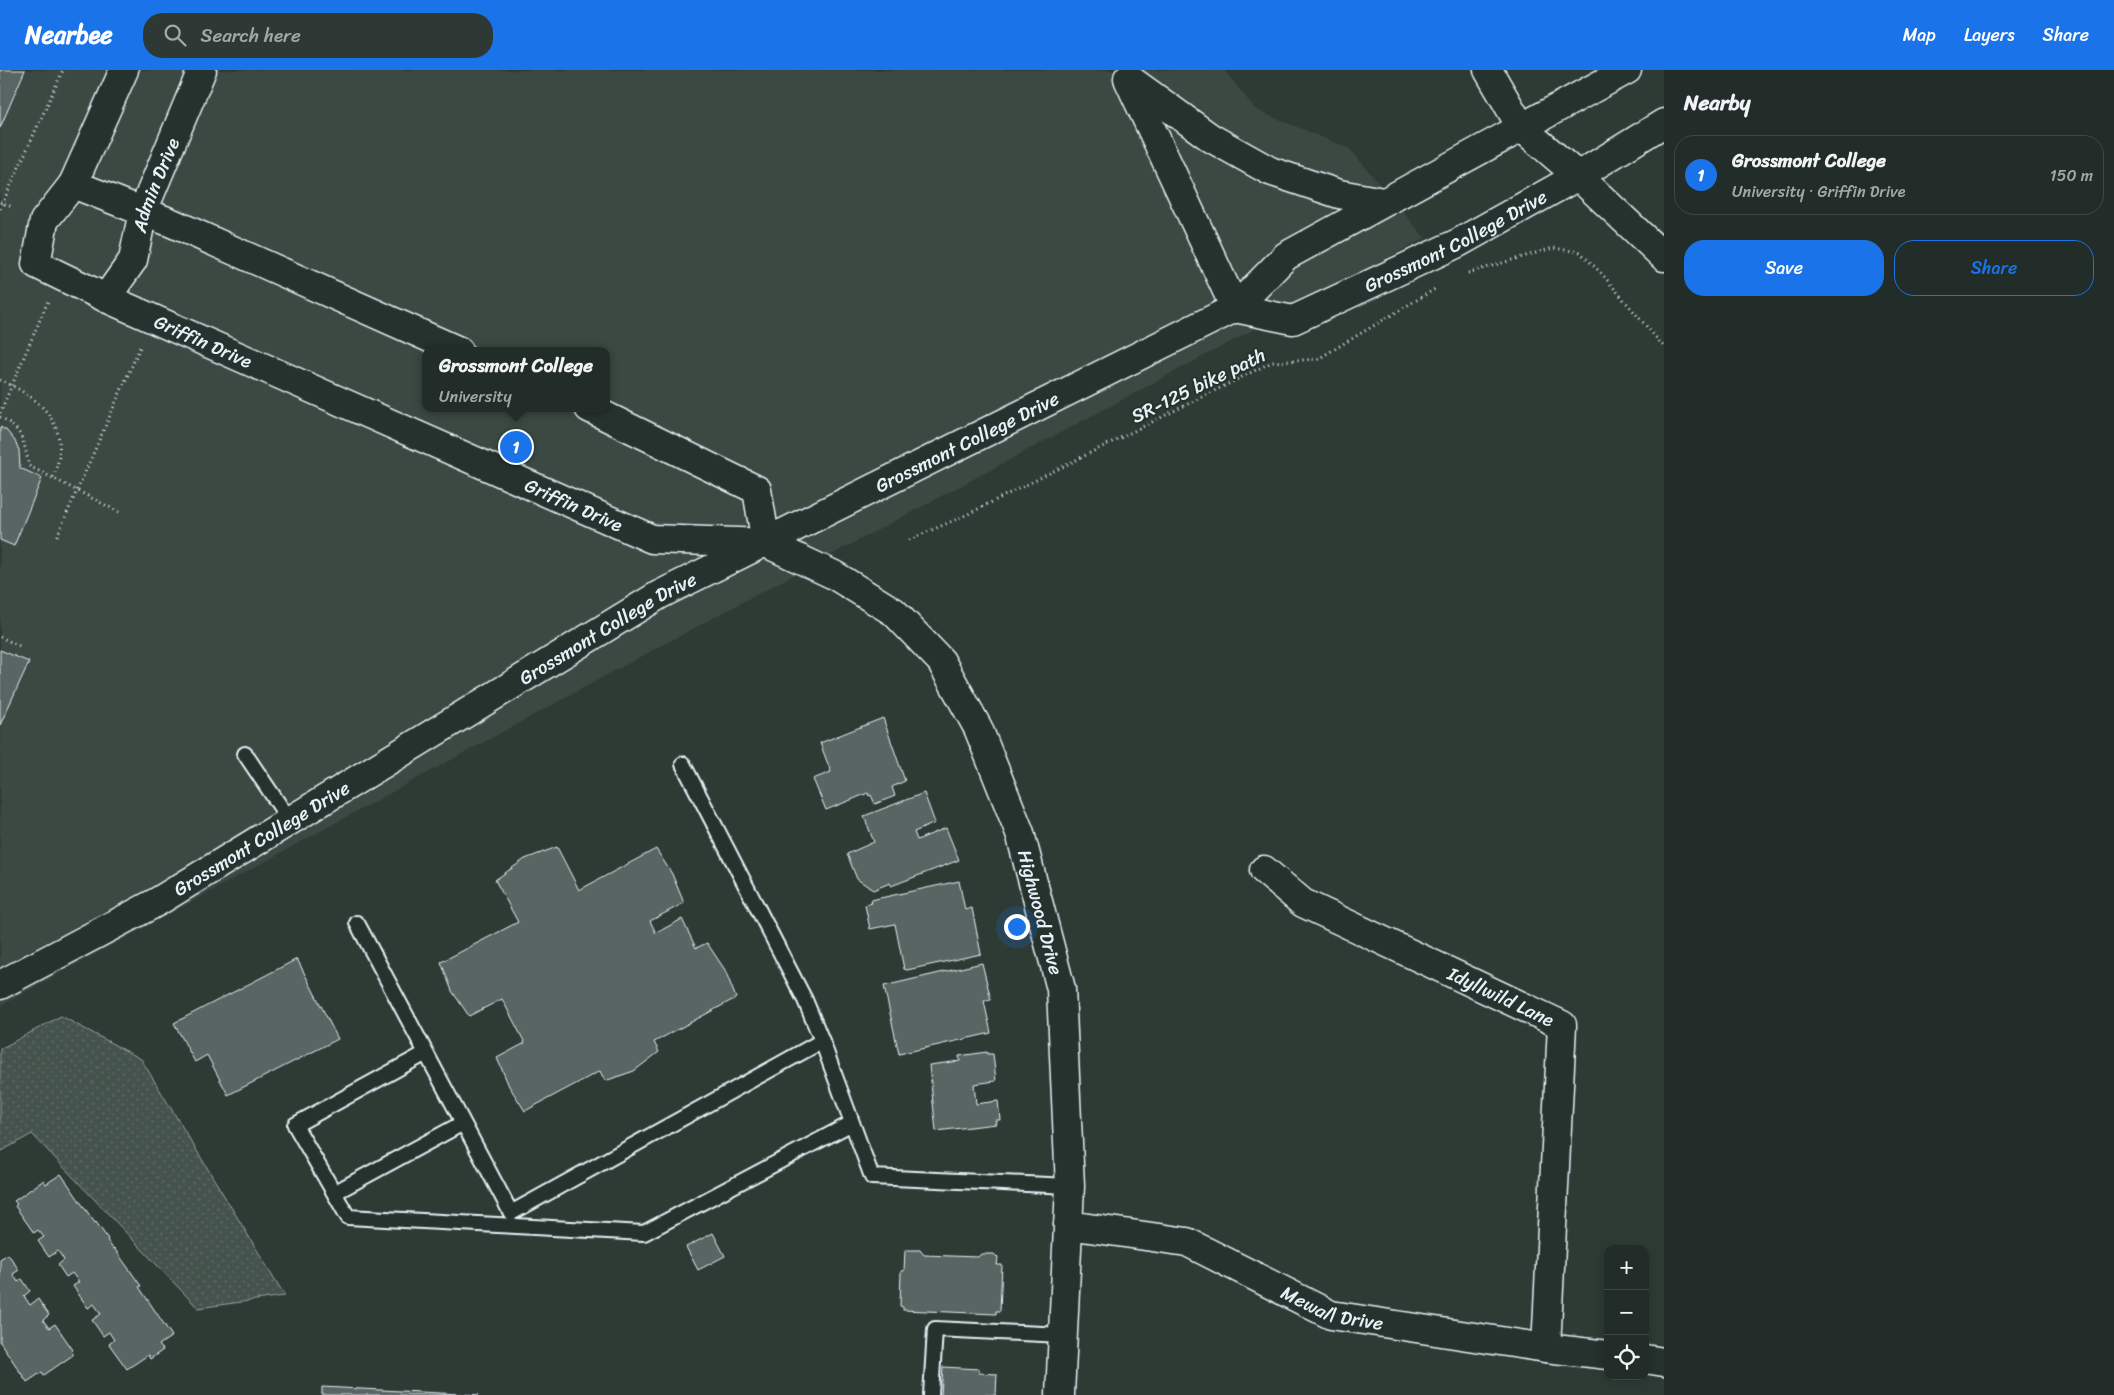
<!DOCTYPE html>
<meta charset="utf-8">
<style>
:root{--surface:#222c28;--page:#2e3834;--text:#f1f3f6;--muted:#a2a7a8;--line:#3f4845;--accent:#1a73e8}
body{margin:0;font-family:Sriracha,sans-serif;background:var(--page);color:var(--text)}
.controls{position:absolute;right:15px;bottom:15px;display:grid;overflow:hidden;border-radius:10px;box-shadow:0 2px 12px #0003}
.controls button{width:45px;height:45px;display:grid;place-items:center;padding:0;border:0;border-bottom:1px solid var(--line);background:var(--surface);color:var(--text);font:25px sans-serif}
.you{position:absolute;left:1016px;top:856px;width:18px;height:18px;margin:-12px;border:4px solid #fff;border-radius:50%;background:#1a73e8;box-shadow:0 0 0 8px #1a73e833}
.badge{display:grid;place-items:center;width:32px;height:32px;border-radius:50%;background:var(--accent);color:#fff;font-size:16px;font-weight:700}
.pin{position:absolute;translate:-50% -50%;border:2px solid #fff;box-shadow:0 1px 5px #0006}
.popup{position:absolute;left:422px;top:277px;width:188px;height:65px;box-sizing:border-box;display:grid;place-content:center;border-radius:10px;background:var(--surface);filter:drop-shadow(0 1px 4px #0005);font-size:16px;white-space:nowrap;color:var(--muted)}
.popup b{font-size:19px;color:var(--text)}
.popup::after{content:'';position:absolute;left:50%;top:100%;margin-left:-10px;border:10px solid transparent;border-top-color:var(--surface)}
.list{margin:0;padding:0;list-style:none}
h2{display:flex;justify-content:space-between;align-items:center;height:65px;margin:0;padding:0 20px;font-size:21px}
h2 small{font-size:16px;font-weight:400;color:var(--muted)}
.list li{display:grid;grid-template-columns:32px 1fr auto;gap:15px;align-items:center;box-sizing:border-box;height:80px;margin:0 10px 10px;padding:0 10px;border:1px solid var(--line);border-radius:20px}
.list b{display:block;font-size:19px;white-space:nowrap}
.list p{margin:0;font-size:16px;white-space:nowrap;color:var(--muted)}
.list em{font-size:16px;font-style:normal;color:var(--muted)}
.actions{display:flex;gap:10px;padding:15px 20px}
.actions a{flex:1;padding:11px 0;border:1px solid var(--accent);border-radius:20px;text-align:center;font-size:18px;color:var(--accent)}
.actions .main{background:var(--accent);color:#fff}
.icon{flex:none;width:28px;height:28px;fill:none;stroke:currentColor;stroke-width:2;stroke-linecap:round;stroke-linejoin:round}
.map{position:relative;flex:none;width:1664px;height:1325px;overflow:hidden}
header{display:flex;align-items:center;gap:30px;box-sizing:border-box;height:70px;padding:0 25px;background:var(--accent);color:#fff}
header strong{font-size:24px}
nav{display:flex;gap:28px;margin-inline-start:auto;font-size:18px}
.search{width:350px;height:45px;background:var(--page);display:flex;align-items:center;gap:12px;box-sizing:border-box;padding:0 18px;border-radius:20px;color:var(--muted);font-size:19px}
main{display:flex}
aside{flex:1;background:var(--surface)}
.map>svg:first-child{display:block}
.built{fill:#3b4843;fill-rule:evenodd}
.grass{fill:url(#grass-dots);stroke:#96a2a3}
.building{fill:#596563;stroke:#e8f1f8}
.lines{fill:none;stroke-linecap:round;stroke-linejoin:round}
.lane-casing{stroke:#e8f1f8;stroke-width:18}
.street-casing{stroke:#e8f1f8;stroke-width:31}
.secondary-casing{stroke:#e8f1f8;stroke-width:31}
.highway-casing{stroke:#e8f1f8;stroke-width:31}
.path{stroke:#e8f1f8;stroke-width:3;stroke-dasharray:1 4;stroke-linecap:butt}
.lane{stroke:#26332d;stroke-width:14}
.street{stroke:#26332d;stroke-width:28}
.secondary{stroke:#26332d;stroke-width:28}
.highway{stroke:#26332d;stroke-width:28}
.labels{text-anchor:middle;stroke-width:4;stroke-linejoin:round;paint-order:stroke}
.street-label{font-size:19px;fill:#e8f1f8;stroke:#26332d}
</style>
<header>
<strong>Nearbee</strong>
<div class="search"><svg class="icon" aria-label="search" viewBox="0 0 24 24"><circle cx="10" cy="10" r="6"/><path d="M15 15l6 6"/></svg>Search here</div>
<nav><a>Map</a><a>Layers</a><a>Share</a></nav>
</header>
<main>
<div class="map">
<svg width="1664" height="1325" viewBox="0 0 1664 1325">
<defs>
<pattern id="grass-dots" width="8" height="8" patternUnits="userSpaceOnUse" patternTransform="scale(1.25)"><rect width="8" height="8" fill="#45524e"/><path d="M2 2h.1M6 6h.1" fill="none" stroke="#606b68" stroke-width="1.8" stroke-linecap="round"/></pattern>
</defs>
<rect width="100%" height="100%" fill="#2e3b35"/>
<filter id="ink" filterUnits="userSpaceOnUse"><feTurbulence type="fractalNoise" baseFrequency=".02" numOctaves="2"/><feDisplacementMap in="SourceGraphic" scale="10" xChannelSelector="R" yChannelSelector="G"/><feConvolveMatrix kernelMatrix="1 2 1 2 8 2 1 2 1" color-interpolation-filters="sRGB"/></filter>
<g filter="url(#ink)">
<path class="built" d="M0 0H1224L1256 40 1350 79 1425 168 640 587 0 936ZM426 281H606V338H426Z"/>
<path class="grass" d="M61 946 141 989 285 1226 198 1238 32 1064 0 1082V979Z"/>
<path class="building" d="M0 0H25L0 58Z
M0 357 6 360 15 371 19 380 20 398 42 408 14 476 0 470Z
M0 580 29 592 0 655Z
M883 648 905 711 892 717 895 726 875 734 871 725 869 726 868 723 826 740 813 709 831 702 820 673Z
M924 723 935 753 914 762 917 770 946 758 959 790 891 816 890 813 873 820 857 809 847 784 874 772 864 746Z
M557 777 579 820 656 779 672 804 684 833 650 851 656 863 682 849 696 878 707 873 725 900 736 928 654 972 659 982 634 1001 605 1011 600 1001 525 1041 509 1016 497 988 525 973 502 929 469 946 452 921 441 892 518 852 495 810 525 789Z
M959 811 965 840 972 838 981 884 907 900 904 899 895 854 870 859 865 835 872 833 871 830Z
M297 889 338 969 228 1025 207 985 195 992 174 953Z
M982 893 991 930 984 931 991 963 899 984 884 916Z
M987 982V984H993L996 1011 974 1014 976 1034 998 1031 1000 1050H995L996 1054 936 1061 929 995 960 991 959 986Z
M61 1104 95 1153 96 1152 108 1169 107 1170 113 1179 114 1178 141 1216 139 1217 172 1266 159 1275 163 1280 150 1289 148 1285 127 1299 109 1274 114 1270 109 1262 103 1266 92 1250 101 1244 94 1234 88 1238 73 1216 79 1212 72 1203 66 1207 58 1195 64 1190 58 1181 49 1187 38 1171 44 1167 38 1160 34 1163 15 1136 17 1134 14 1131 44 1110 46 1114Z
M713 1163 725 1186 698 1200 686 1177Z
M905 1180H920L924 1185 978 1187 981 1184H994L998 1188 997 1195H1002L1000 1241H996V1244L903 1240V1237L900 1236 901 1201H904Z
M8 1184 19 1200 13 1204 18 1212 22 1209 30 1221 24 1226 30 1235 38 1229 49 1245 43 1250 49 1258 55 1254 73 1280 71 1281 73 1285 44 1305 42 1302 27 1312 0 1272V1189Z
M943 1297 979 1299V1303L997 1304 996 1325H941Z
M322 1317 479 1325H322Z"/>
<g class="lines">
<defs>
<path id="lane" d="M245 684 290 751
M683 694 805 930 822 971
M357 853 511 1143 822 971 872 1107 1070 1116
M426 983 295 1055 348 1147 644 1163 852 1053
M334 1123 463 1053
M931 1325 935 1259 1063 1265"/>
<g id="street">
<path id="s1" d="M124 0 73 114 44 151 36 194 106 228 652 469 766 473 757 420 589 338"/>
<path d="M73 114 172 153 459 281"/>
<path id="s2" d="M106 228 133 190 143 141 202 0"/>
<path id="s3" d="M1264 800 1303 833 1562 955 1546 1278"/>
<path id="s4" d="M1068 1155 1187 1172 1331 1245 1546 1278 1608 1285"/>
<path d="M1645 1289 1664 1292"/>
</g>
<g id="secondary">
<path d="M1128 8 1211 68 1270 101 1339 124 1383 132"/>
<path d="M1129 11 1235 238"/>
<path id="s5" d="M1235 238 1293 250 1458 173 1578 106 1664 53"/>
<path id="s6" d="M766 473 834 505 894 542 941 591 978 658 1020 763 1061 919 1070 1116 1060 1325"/>
<path id="s7" d="M0 915 157 832 659 525 1235 238 1286 186 1627 0"/>
</g>
<path id="highway" d="M1488 0 1521 57 1578 106 1664 187"/>
</defs>
<use href="#lane" class="lane-casing"/>
<use href="#street" class="street-casing"/>
<use href="#secondary" class="secondary-casing"/>
<use href="#highway" class="highway-casing"/>
<path class="path" d="M0 132 12 137
M0 139 63 0
M1468 203 1553 178 1580 182 1602 204 1664 277
M0 310C32 324 64 346 59 386 58 394 55 401 53 409
M0 343 48 231
M0 347C23 359 24 372 29 396L119 442
M57 466 141 275
M909 470 966 445 1272 292 1318 289 1435 219
M0 567 22 577"/>
<use href="#lane" class="lane"/>
<use href="#street" class="street"/>
<use href="#secondary" class="secondary"/>
<use href="#highway" class="highway"/>
</g>
</g>
<g class="labels">
<g class="street-label">
<text dy="7" stroke="none"><textPath href="#s2" startOffset="125">Admin Drive</textPath></text>
<text dy="7" stroke="none"><textPath href="#s5" startOffset="240">Grossmont College Drive</textPath></text>
<text dy="7" stroke="none"><textPath href="#s1" startOffset="400">Griffin Drive</textPath></text>
<text transform="translate(1198 315) rotate(-26)" y="7">SR-125 bike path</text>
<text dy="7" stroke="none"><textPath href="#s7" startOffset="1110">Grossmont College Drive</textPath></text>
<text dy="7" stroke="none"><textPath href="#s1" startOffset="805">Griffin Drive</textPath></text>
<text dy="7" stroke="none"><textPath href="#s7" startOffset="705">Grossmont College Drive</textPath></text>
<text dy="7" stroke="none"><textPath href="#s7" startOffset="300">Grossmont College Drive</textPath></text>
<text dy="7" stroke="none"><textPath href="#s6" startOffset="485">Highwood Drive</textPath></text>
<text dy="7" stroke="none"><textPath href="#s3" startOffset="270">Idyllwild Lane</textPath></text>
<text dy="7" stroke="none"><textPath href="#s4" startOffset="281">Mewall Drive</textPath></text>
</g>
</g>
</svg>
<div class="controls">
<button>+</button>
<button>−</button>
<button><svg class="icon" aria-label="locate" viewBox="0 0 24 24"><circle cx="12" cy="12" r="6"/><path d="M12 2v4M12 18v4M2 12h4M18 12h4"/></svg></button>
</div>
<div class="you"></div>
<div class="pin badge" style="left:516px;top:377px">1</div>
<div class="popup"><b>Grossmont College</b>University</div>
</div>
<aside>
<h2>Nearby<small></small></h2>
<ul class="list">
<li><span class="badge">1</span><div><b>Grossmont College</b><p>University · Griffin Drive</p></div><em>150 m</em></li>
</ul>
<div class="actions"><a class="main">Save</a><a>Share</a></div>
</aside>
</main>
